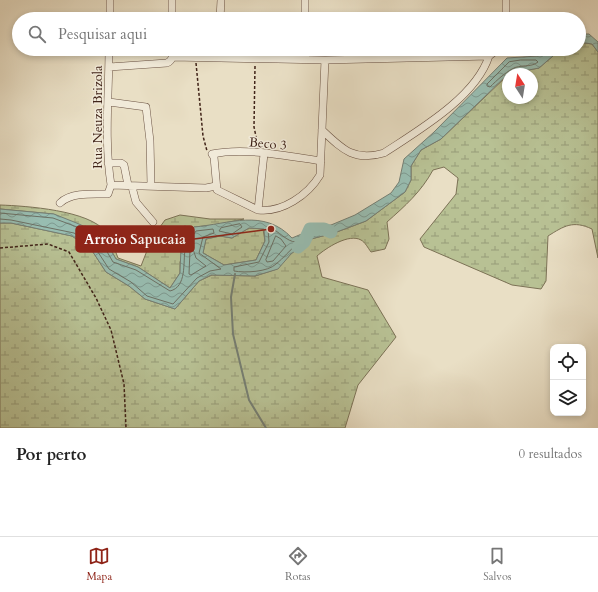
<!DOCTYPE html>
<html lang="pt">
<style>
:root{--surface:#fff;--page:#f2f2f2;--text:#222;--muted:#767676;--line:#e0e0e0;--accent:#8f2418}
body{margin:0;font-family:Cardo,serif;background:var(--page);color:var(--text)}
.controls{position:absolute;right:12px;bottom:12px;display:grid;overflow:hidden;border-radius:8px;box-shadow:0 2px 6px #0003}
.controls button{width:36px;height:36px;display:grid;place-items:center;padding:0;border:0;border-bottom:1px solid var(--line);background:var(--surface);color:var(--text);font:20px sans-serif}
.compass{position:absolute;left:502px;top:68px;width:36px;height:36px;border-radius:50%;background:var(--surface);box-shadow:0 2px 6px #0003;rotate:348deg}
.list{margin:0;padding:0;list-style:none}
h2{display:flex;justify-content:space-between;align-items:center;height:52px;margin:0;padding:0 16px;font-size:17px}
h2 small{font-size:13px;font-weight:400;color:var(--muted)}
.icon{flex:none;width:22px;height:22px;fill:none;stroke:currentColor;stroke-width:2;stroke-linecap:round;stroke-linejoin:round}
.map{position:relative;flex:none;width:598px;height:428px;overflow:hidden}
.search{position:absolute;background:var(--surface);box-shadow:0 2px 6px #0003;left:12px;right:12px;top:12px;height:44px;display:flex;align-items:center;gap:10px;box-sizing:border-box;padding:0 14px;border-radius:22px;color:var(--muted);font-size:15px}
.sheet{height:108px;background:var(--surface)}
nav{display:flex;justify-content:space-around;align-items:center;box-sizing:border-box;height:56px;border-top:1px solid var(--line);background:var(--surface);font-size:11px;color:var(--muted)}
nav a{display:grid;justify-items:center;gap:2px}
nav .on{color:var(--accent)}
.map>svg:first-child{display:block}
.wetland{fill:url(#wetland-marsh);stroke:#7c7256}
.water{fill:url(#water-waves);stroke:#757f74;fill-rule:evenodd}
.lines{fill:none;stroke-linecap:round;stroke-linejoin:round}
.shore{stroke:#6c7064;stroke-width:1}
.stream{stroke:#757f74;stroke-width:2}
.river{stroke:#98bdb1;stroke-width:13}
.minor-casing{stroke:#6a5243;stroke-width:8}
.path{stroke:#402318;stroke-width:1.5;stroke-dasharray:3 2;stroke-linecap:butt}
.minor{stroke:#f1ead9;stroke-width:7}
.labels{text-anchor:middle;stroke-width:3;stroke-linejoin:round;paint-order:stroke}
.street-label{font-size:13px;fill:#402318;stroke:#f1ead9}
.leader{fill:none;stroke:#8f2418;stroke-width:1.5}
.callout-dot{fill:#8f2418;stroke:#f1ead9;stroke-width:1.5}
.callout{fill:#8f2418;stroke:#8f2418;stroke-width:1.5}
.callout-label{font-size:14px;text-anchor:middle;font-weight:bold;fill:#fff}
</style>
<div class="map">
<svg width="598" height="428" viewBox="0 0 598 428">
<defs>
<pattern id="wetland-marsh" width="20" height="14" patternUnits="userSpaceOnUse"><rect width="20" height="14" fill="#b8c194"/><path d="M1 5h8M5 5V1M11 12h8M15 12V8" fill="none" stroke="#979c78"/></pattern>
<pattern id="water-waves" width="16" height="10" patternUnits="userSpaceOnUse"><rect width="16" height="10" fill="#98bdb1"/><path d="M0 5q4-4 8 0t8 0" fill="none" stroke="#7d998f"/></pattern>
</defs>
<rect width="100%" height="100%" fill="#e9dfc5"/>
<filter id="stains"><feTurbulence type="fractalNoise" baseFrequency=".005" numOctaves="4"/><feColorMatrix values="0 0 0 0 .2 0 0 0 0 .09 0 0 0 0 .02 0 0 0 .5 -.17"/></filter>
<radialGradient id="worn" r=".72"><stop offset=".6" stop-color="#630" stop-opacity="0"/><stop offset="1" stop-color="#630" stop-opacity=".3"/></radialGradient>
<path class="wetland" d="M579 42 592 44 598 52V258L592 229C573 220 564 226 548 236L546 281 541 289 512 285 424 247 420 239 456 194 458 178 444 167 433 170C421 192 405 206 387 222L389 239 385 249 371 252C368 248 365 242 361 240 349 233 326 248 317 256L322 277 368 290 396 337 358 385 345 428H0V223H11L72 236 91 249 106 272 129 286 145 299 175 309 199 281 212 275 255 276 277 269 291 253 311 239 334 233 366 221 405 192 411 180V166L421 150 441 139 508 75V98H532V74H509L511 73 539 68 561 49H579Z
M0 205C26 206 89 210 106 232 111 239 115 250 118 258L141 266 152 238 165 220 180 215 210 219H244L215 225 194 227 180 262V273L170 288 138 267 116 259 102 235 53 214 0 209Z
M249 228 263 229 265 241 256 260 224 265 203 253 206 239 220 236 232 238Z"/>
<path class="water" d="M579 34H589L598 42V52L592 44 579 42Z
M546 49H561L539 68 508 74 441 139 421 150 411 166V180L405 192 366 221 334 233 311 239 291 254 278 269 255 276 211 275 199 281 175 309 145 299 129 286 106 272 91 249 72 236 11 223H0V209L54 214 79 224 102 235 116 259 138 267 170 288 180 273 181 247 194 227C229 224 264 208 292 238L321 226 331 225 355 215 391 193 399 182 404 159 434 132 507 58 538 56ZM249 228 264 229 265 241 256 260 224 265 203 253 206 239 220 236 232 238Z"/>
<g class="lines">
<path class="shore" d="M521 60H536L538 62C531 68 520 64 512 69 505 73 497 80 490 87L487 86V84L509 62Z
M0 213 53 218 77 227 99 238 113 262 136 270 170 291C187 287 183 262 185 250 186 244 192 237 196 231L213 229 214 233 203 237 199 253 221 269 210 271 197 278 173 304 147 296 131 282 109 269 94 246 74 233 11 220 0 219
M240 224 242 227 232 234 219 231 221 228Z
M269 227C279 231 287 242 296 242L297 245C289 250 284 258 276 264 268 272 245 273 234 271V267L259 262 269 242 268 229Z
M276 236 281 239 286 246 273 261 267 262 266 260Z
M193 249 196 258 206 266 191 275 189 274 190 250Z"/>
<path class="stream" d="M235 274 231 297 233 334 249 400 266 428"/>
<path class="river" d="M298 247 304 242 310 229H324L331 232"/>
<defs>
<path id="minor" d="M305 0V19
M506 0V19
M110 19V0
M172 19V0
M220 19 221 0
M109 49C109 94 104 140 111 185
M305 49V59
M173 57 325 60 489 56 498 49
M109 67 167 63C173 60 173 56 172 49
M109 102 146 107 150 141 151 185
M322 130C342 149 354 162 384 153 419 130 476 97 489 56
M264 154 258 210 217 190 214 157 212 154C245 147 287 156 321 161
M108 163H121L124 165 128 185 132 187 136 202 153 222
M111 185 206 188 216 186
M60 203C71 192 94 194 108 194L111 185
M258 210C282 213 308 195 320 175L325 60"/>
</defs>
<use href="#minor" class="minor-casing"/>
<path class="path" d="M196 63 203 136 207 151
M255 66 254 127 258 146
M0 248 48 244 69 252 96 298 111 330 124 384 126 428"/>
<use href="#minor" class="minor"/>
</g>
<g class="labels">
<g class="street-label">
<text transform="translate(97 117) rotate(-90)" y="5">Rua Neuza Brizola</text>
<text transform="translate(268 143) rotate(5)" y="5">Beco 3</text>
</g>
</g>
<path class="leader" d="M271 229L194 239"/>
<circle class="callout-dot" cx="271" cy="229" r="4"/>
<rect class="callout" x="76" y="226" width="118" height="26" rx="4"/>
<g class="callout-label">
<text x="135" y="244">Arroio Sapucaia</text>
</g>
<rect width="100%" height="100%" filter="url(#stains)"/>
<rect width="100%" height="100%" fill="url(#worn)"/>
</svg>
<div class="controls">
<button><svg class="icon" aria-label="locate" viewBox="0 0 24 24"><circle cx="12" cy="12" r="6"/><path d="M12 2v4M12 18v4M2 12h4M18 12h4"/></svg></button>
<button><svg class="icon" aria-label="layers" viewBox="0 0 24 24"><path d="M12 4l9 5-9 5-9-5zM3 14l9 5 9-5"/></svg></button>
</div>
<svg class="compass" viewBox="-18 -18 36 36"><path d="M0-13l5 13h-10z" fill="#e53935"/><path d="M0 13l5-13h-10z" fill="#767676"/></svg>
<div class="search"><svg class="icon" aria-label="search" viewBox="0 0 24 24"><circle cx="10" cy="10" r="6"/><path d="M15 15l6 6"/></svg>Pesquisar aqui</div>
</div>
<section class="sheet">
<h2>Por perto<small>0 resultados</small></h2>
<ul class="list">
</ul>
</section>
<nav>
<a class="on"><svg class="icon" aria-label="map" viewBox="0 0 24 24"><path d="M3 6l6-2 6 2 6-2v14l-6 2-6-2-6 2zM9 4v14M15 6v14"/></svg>Mapa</a>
<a><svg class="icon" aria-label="directions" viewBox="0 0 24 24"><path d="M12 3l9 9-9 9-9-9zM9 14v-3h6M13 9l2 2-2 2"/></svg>Rotas</a>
<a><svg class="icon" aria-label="saved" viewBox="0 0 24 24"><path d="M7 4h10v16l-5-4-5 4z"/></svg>Salvos</a>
</nav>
